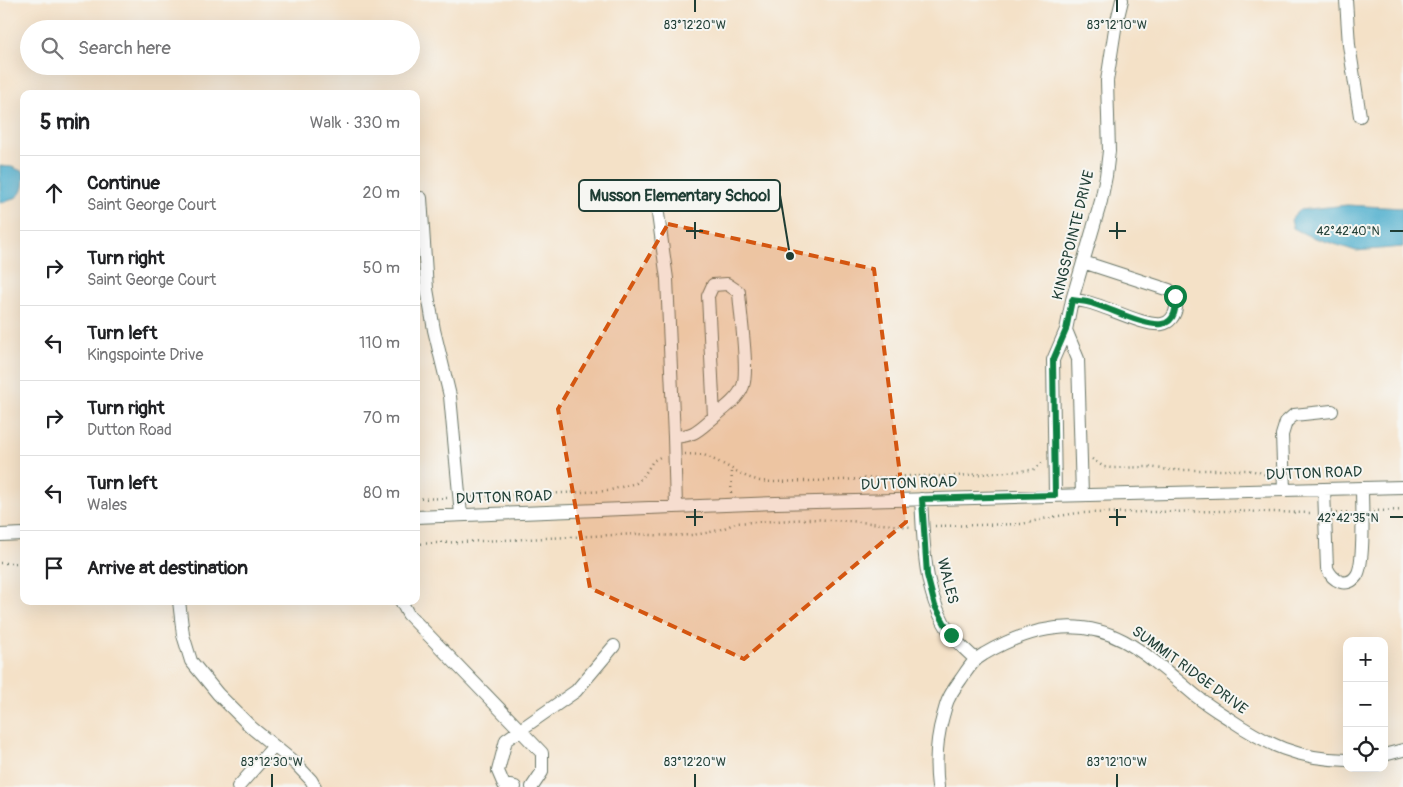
<!DOCTYPE html>
<meta charset="utf-8">
<style>
:root{--surface:#fff;--page:#f6f6f6;--text:#202124;--muted:#757577;--line:#e0e0e0}
body{margin:0;font-family:Pangolin,sans-serif;background:var(--page);color:var(--text)}
.controls{position:absolute;right:15px;bottom:15px;display:grid;overflow:hidden;border-radius:10px;box-shadow:0 5px 20px #0002}
.controls button{width:45px;height:45px;display:grid;place-items:center;padding:0;border:0;border-bottom:1px solid var(--line);background:var(--surface);color:var(--text);font:25px sans-serif}
.stop{position:absolute;width:15px;height:15px;margin:-11px;border:4px solid #0b8043;border-radius:50%;background:#fff}
.stop.end{background:#0b8043;border-color:#fff;box-shadow:0 1px 5px #0008}
.list{margin:0;padding:0;list-style:none}
h2{display:flex;justify-content:space-between;align-items:center;height:65px;margin:0;padding:0 20px;font-size:21px}
h2 small{font-size:16px;font-weight:400;color:var(--muted)}
.list li{display:grid;grid-template-columns:32px 1fr auto;gap:15px;align-items:center;box-sizing:border-box;height:75px;padding:0 20px;border-top:1px solid var(--line)}
.list b{display:block;font-size:19px;white-space:nowrap}
.list p{margin:0;font-size:16px;white-space:nowrap;color:var(--muted)}
.list em{font-size:16px;font-style:normal;color:var(--muted)}
.icon{flex:none;width:28px;height:28px;fill:none;stroke:currentColor;stroke-width:2;stroke-linecap:round;stroke-linejoin:round}
.map{position:relative;flex:none;width:1403px;height:787px;overflow:hidden}
.search{position:absolute;background:var(--surface);box-shadow:0 5px 20px #0002;left:20px;top:20px;width:400px;height:55px;display:flex;align-items:center;gap:12px;box-sizing:border-box;padding:0 18px;border-radius:28px;color:var(--muted);font-size:19px}
.panel{position:absolute;background:var(--surface);box-shadow:0 5px 20px #0002;left:20px;top:90px;width:400px;height:515px;border-radius:10px}
.map>svg:first-child{display:block}
.water{fill:#4eaecd;stroke:#367680}
.lines{fill:none;stroke-linecap:round;stroke-linejoin:round}
.minor-casing{stroke:#6a7667;stroke-width:14}
.path{stroke:#6a7667;stroke-width:2.5;stroke-dasharray:1 4;stroke-linecap:butt}
.minor{stroke:#fff;stroke-width:12}
.route{stroke:#0b8043;stroke-width:6}
.marked{fill:#d45610;fill-opacity:0.2;stroke:#d45610;stroke-width:4;stroke-dasharray:10 6;stroke-linejoin:round}
.ticks{fill:none;stroke:#1f3d34;stroke-width:2}
.labels{text-anchor:middle;stroke-width:4;stroke-linejoin:round;paint-order:stroke}
.street-label{font-size:15px;fill:#1f3d34;stroke:#f6f6f2}
.ticks-label{font-size:12px;text-anchor:middle;fill:#1f3d34;stroke:#f6f6f2;stroke-width:4;stroke-linejoin:round;paint-order:stroke}
.leader{fill:none;stroke:#1f3d34;stroke-width:2}
.callout-dot{fill:#1f3d34;stroke:#f6f6f2;stroke-width:2}
.callout{fill:#f6f6f2;stroke:#1f3d34;stroke-width:2}
.callout-label{font-size:16px;text-anchor:middle;font-weight:bold;fill:#1f3d34}
</style>
<div class="map">
<svg width="1403" height="787" viewBox="0 0 1403 787">
<rect width="100%" height="100%" fill="#f6f6f2"/>
<filter id="ink" filterUnits="userSpaceOnUse"><feTurbulence type="fractalNoise" baseFrequency=".02" numOctaves="2"/><feDisplacementMap in="SourceGraphic" scale="10" xChannelSelector="R" yChannelSelector="G"/><feConvolveMatrix kernelMatrix="1 2 1 2 8 2 1 2 1" color-interpolation-filters="sRGB"/></filter>
<filter id="wash" filterUnits="userSpaceOnUse"><feTurbulence type="fractalNoise" baseFrequency=".0096" numOctaves="4" result="noise"/><feDisplacementMap in="SourceGraphic" scale="20" xChannelSelector="R" yChannelSelector="G"/><feGaussianBlur stdDeviation="1.12" result="paint"/><feColorMatrix in="noise" values="0 0 0 0 0 0 0 0 0 0 0 0 0 0 0 0 0 1.4 0 .05"/><feComposite in="paint" operator="in"/></filter>
<g filter="url(#wash)">
<rect width="100%" height="100%" fill="#f4e1c7"/>
<path class="water" d="M0 166 12 167 24 172C24 193 22 198 0 203Z
M1347 205 1403 208V247L1356 251 1309 236 1293 228 1291 220 1299 210Z"/>
</g>
<g filter="url(#ink)">
<g class="lines">
<defs>
<path id="minor" d="M1346 0 1349 45 1360 116
M421 198 427 289 434 330 450 396 461 515
M658 214 667 279 674 437
M1072 300C1077 300 1082 301 1087 302 1106 306 1145 327 1162 324 1170 323 1175 315 1176 308 1177 300 1174 296 1169 290L1083 262
M1066 330 1078 359 1082 495
M1284 490 1282 435 1286 422 1294 415 1332 411
M1324 490 1327 568C1332 580 1347 590 1357 575 1365 562 1362 505 1362 488
M1055 495 1053 360 1066 330 1072 300 1101 201 1106 176 1109 151 1107 81 1115 29 1122 0
M921 499C924 545 923 595 951 634 957 643 967 651 975 659
M676 507 674 437C696 435 697 431 714 417 725 408 738 399 743 386 749 369 740 313 739 292L727 284 713 285 708 296 714 417
M416 517 776 503 1403 487
M0 535 24 534
M179 601 183 635 191 661 218 694 252 728 295 763 311 780 315 787
M401 601 408 614 520 730 576 691 614 646
M1384 755 1403 750
M238 787 274 746
M515 787 504 785 498 771 506 740 520 730 542 753V772L532 787
M938 787C935 762 936 740 943 716 945 710 946 703 949 698 952 691 957 685 961 679 968 669 973 660 984 654 1027 629 1076 615 1124 641 1151 656 1173 677 1196 696 1206 704 1217 711 1228 718 1268 745 1297 759 1347 760"/>
</defs>
<use href="#minor" class="minor-casing"/>
<path class="path" d="M685 454 704 455 721 463 747 477 760 481 773 482 842 480 909 476H957L1031 470 1035 469 1043 462
M1092 459 1104 467 1112 468 1149 467 1169 470H1248L1259 472 1273 478
M731 493 732 470
M472 497 607 491 636 483 643 477 653 461 662 456
M416 499 449 498
M1373 511 1403 510
M1336 513 1351 512
M935 526 1022 524 1052 517 1078 513 1227 511 1313 513
M416 544 636 534C668 536 706 539 735 523L811 519 850 521 912 527
M0 563H24"/>
<use href="#minor" class="minor"/>
</g>
</g>
<g class="lines" filter="url(#ink)">
<path class="route" d="M951 635 935 606 927 575 922 499 1055 495 1053 360 1066 330 1072 300C1077 301 1082 301 1087 302 1106 306 1144 327 1162 324 1175 322 1177 307 1175 296"/>
</g>
<path class="marked" d="M668 224 874 269 906 522 744 659 590 588 558 409Z"/>
<path class="ticks" d="M695 0V12M1117 0V12M695 222V239M1117 222V239M686 231H703M1109 231H1126M1390 231H1403M695 509V526M1117 509V526M686 517H703M1109 517H1126M1390 517H1403M272 774V787M695 774V787M1117 774V787"/>
<g class="labels">
<g class="street-label">
<text transform="translate(1073 235) rotate(-76)" y="5">KINGSPOINTE DRIVE</text>
<text transform="translate(1314 473) rotate(-2)" y="5">DUTTON ROAD</text>
<text transform="translate(909 483) rotate(-2)" y="5">DUTTON ROAD</text>
<text transform="translate(504 497) rotate(-2)" y="5">DUTTON ROAD</text>
<text transform="translate(948 581) rotate(76)" y="5">WALES</text>
<text transform="translate(1190 670) rotate(36)" y="5">SUMMIT RIDGE DRIVE</text>
</g>
</g>
<g class="ticks-label">
<text x="695" y="29">83°12'20"W</text>
<text x="1117" y="29">83°12'10"W</text>
<text x="1348" y="235">42°42'40"N</text>
<text x="1348" y="522">42°42'35"N</text>
<text x="272" y="766">83°12'30"W</text>
<text x="695" y="766">83°12'20"W</text>
<text x="1117" y="766">83°12'10"W</text>
</g>
<path class="leader" d="M790 256L780 195"/>
<circle class="callout-dot" cx="790" cy="256" r="5"/>
<rect class="callout" x="579" y="180" width="201" height="31" rx="5"/>
<g class="callout-label">
<text x="680" y="201">Musson Elementary School</text>
</g>
</svg>
<div class="controls">
<button>+</button>
<button>−</button>
<button><svg class="icon" aria-label="locate" viewBox="0 0 24 24"><circle cx="12" cy="12" r="6"/><path d="M12 2v4M12 18v4M2 12h4M18 12h4"/></svg></button>
</div>
<div class="stop" style="left:1175px;top:296px"></div>
<div class="stop end" style="left:951px;top:635px"></div>
<div class="search"><svg class="icon" aria-label="search" viewBox="0 0 24 24"><circle cx="10" cy="10" r="6"/><path d="M15 15l6 6"/></svg>Search here</div>
<section class="panel">
<h2>5 min<small>Walk · 330 m</small></h2>
<ul class="list">
<li><svg class="icon" aria-label="ahead" viewBox="0 0 24 24"><path d="M12 20V5M6 11l6-6 6 6"/></svg><div><b>Continue</b><p>Saint George Court</p></div><em>20 m</em></li>
<li><svg class="icon" aria-label="right" viewBox="0 0 24 24"><path d="M7 20v-9h11M14 6l5 5-5 5"/></svg><div><b>Turn right</b><p>Saint George Court</p></div><em>50 m</em></li>
<li><svg class="icon" aria-label="left" viewBox="0 0 24 24"><path d="M17 20v-9H6M10 6l-5 5 5 5"/></svg><div><b>Turn left</b><p>Kingspointe Drive</p></div><em>110 m</em></li>
<li><svg class="icon" aria-label="right" viewBox="0 0 24 24"><path d="M7 20v-9h11M14 6l5 5-5 5"/></svg><div><b>Turn right</b><p>Dutton Road</p></div><em>70 m</em></li>
<li><svg class="icon" aria-label="left" viewBox="0 0 24 24"><path d="M17 20v-9H6M10 6l-5 5 5 5"/></svg><div><b>Turn left</b><p>Wales</p></div><em>80 m</em></li>
<li><svg class="icon" aria-label="arrive" viewBox="0 0 24 24"><path d="M6 21V4h12l-3 4 3 4H6"/></svg><div><b>Arrive at destination</b></div></li>
</ul>
</section>
</div>
